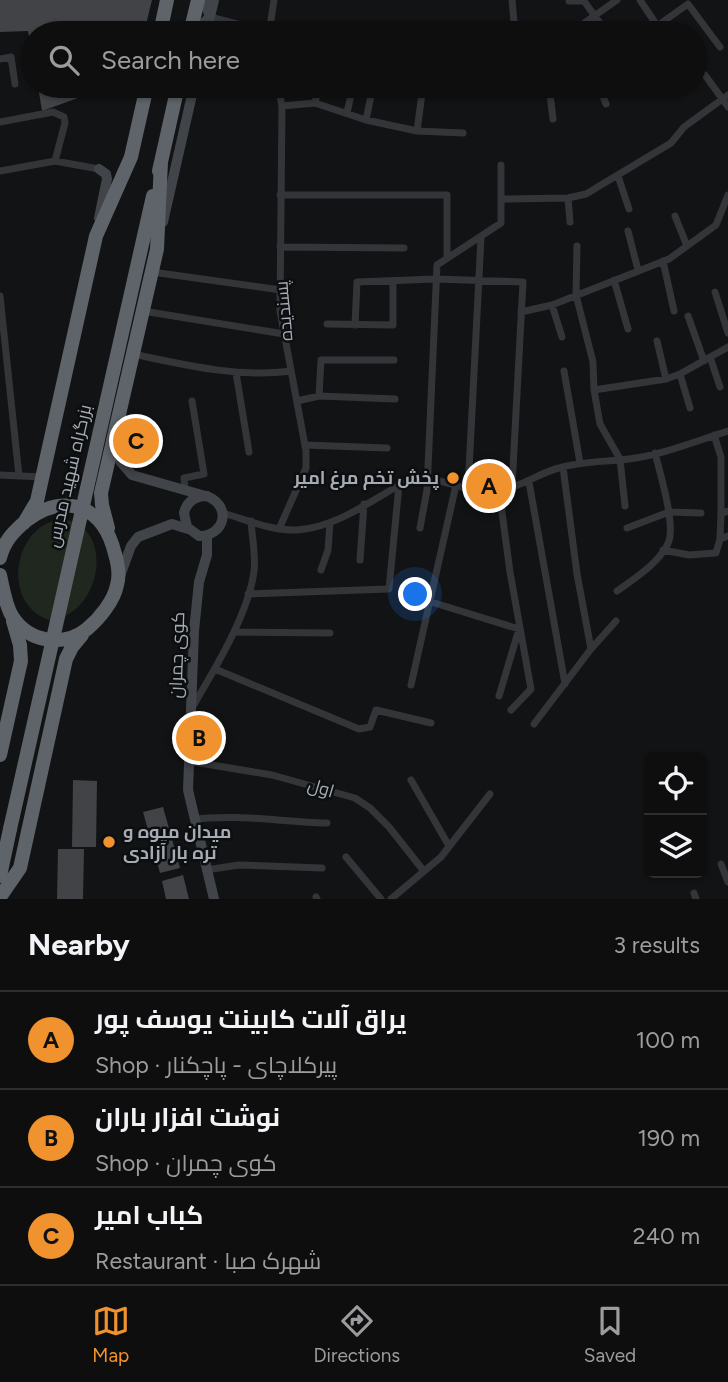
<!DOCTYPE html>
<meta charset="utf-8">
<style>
:root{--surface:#0e0e0f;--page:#1c1c1d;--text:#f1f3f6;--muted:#9b9c9e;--line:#2e2e2f;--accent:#f0922e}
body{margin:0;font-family:Figtree,Cairo,sans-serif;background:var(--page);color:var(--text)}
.controls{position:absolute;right:21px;bottom:21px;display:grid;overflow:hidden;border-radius:10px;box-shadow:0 2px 5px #0004}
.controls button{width:63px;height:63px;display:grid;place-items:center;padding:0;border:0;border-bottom:2px solid var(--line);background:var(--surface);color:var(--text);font:35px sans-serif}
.you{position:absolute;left:416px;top:595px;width:24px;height:24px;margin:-18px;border:5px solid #fff;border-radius:50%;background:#1a73e8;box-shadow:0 0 0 10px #1a73e833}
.badge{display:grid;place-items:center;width:46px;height:46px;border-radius:50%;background:var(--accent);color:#111;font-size:23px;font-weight:700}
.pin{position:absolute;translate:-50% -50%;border:4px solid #fff;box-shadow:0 2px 7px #0006}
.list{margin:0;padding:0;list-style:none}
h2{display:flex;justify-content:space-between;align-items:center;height:91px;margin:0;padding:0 28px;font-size:30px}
h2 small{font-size:23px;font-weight:400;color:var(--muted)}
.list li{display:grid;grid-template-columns:46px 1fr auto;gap:21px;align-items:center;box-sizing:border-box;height:98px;padding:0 28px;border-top:2px solid var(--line)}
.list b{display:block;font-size:26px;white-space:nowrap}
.list p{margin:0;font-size:23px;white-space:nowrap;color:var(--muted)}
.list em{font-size:23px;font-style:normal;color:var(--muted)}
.icon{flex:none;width:38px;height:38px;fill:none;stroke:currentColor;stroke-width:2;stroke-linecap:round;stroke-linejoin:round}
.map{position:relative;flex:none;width:728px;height:899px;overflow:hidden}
.search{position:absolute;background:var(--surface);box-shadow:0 2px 5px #0004;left:21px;right:21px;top:21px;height:77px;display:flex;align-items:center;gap:18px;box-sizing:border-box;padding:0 24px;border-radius:38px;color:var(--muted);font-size:26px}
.sheet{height:385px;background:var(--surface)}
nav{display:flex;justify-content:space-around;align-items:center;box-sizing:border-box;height:98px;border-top:2px solid var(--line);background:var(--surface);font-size:19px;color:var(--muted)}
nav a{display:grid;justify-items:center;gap:4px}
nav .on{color:var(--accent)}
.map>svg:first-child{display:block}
.green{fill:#1f271f}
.building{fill:#414347}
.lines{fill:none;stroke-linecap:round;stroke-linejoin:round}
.street{stroke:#333539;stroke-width:7}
.secondary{stroke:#414449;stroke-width:10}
.highway{stroke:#5f646a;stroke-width:14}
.highway-bridge{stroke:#5f646a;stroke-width:14}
.poi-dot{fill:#f0922e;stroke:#0d0e0f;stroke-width:2.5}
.labels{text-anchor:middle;stroke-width:5;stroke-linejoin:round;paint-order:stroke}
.street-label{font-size:18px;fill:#a4abb4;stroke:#0d0e0f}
.poi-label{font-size:18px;font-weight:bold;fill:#a4abb4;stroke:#0d0e0f;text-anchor:end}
</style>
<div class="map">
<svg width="728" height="899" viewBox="0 0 728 899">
<rect width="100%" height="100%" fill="#121314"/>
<path class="green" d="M63 519C117 527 101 617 49 620 0 604 13 523 63 519Z"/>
<path class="building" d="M0 0H152L144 33H33L32 52 28 31 0 32Z
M38 86H111L42 111Z
M73 780 97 781 96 847H72Z
M163 807 180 868 160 873 143 812Z
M58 849H84L83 899H57Z
M183 875 189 899H166L162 881Z"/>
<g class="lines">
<path class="street" d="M512 0 515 33
M640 0 662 33
M569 1H584L607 33
M210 17 268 32
M657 26 688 4 720 47
M269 33 274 0
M570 33 617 0
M0 59 11 57 15 84
M705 75 728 107
M278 86 282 106 280 311 306 451V468L279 529
M549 86 553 119
M599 86 606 104
M629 86 632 93
M315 103 319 86
M282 106 315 103 366 120 417 131 463 133
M347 113 353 86
M366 120 373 86
M0 122 53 112 64 117 65 123 55 161
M417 131 423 86
M0 171 55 161 99 169
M618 176 629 209
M280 195H447V258
M568 198 570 222
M502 199 568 198 586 194 671 143 684 127 728 95
M675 216 687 246
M628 231 638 270
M577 246 576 295 593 362 594 390 600 424 620 459 625 506
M280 247 404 248
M663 261 674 311
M152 272 281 290
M614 280 628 329
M715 292 728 333
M0 296 19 476
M552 305 562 337
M143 311 284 334
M521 312 552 305 669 259 716 225 728 195
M688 316 704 361
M327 324 393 325V281
M355 325 357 282 435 279 523 282 512 487
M657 341 666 379
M133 354C185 365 238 378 291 371
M710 357 720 387
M564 371 580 463
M236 373 249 452
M680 374 690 408
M594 390 666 379 680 374 728 347
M319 396 321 360H394
M297 401 319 396 395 399
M714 435 721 457V514
M305 445 387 448
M563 467 577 574 591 649
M0 475 42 477
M529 482 565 684
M468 489 481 238
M499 490 510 572 531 689 511 710
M185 491 184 478 204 474 192 401
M223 513C247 520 272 531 297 530 340 527 377 496 414 477 441 477 466 493 493 491 519 489 536 474 559 468 582 461 606 462 629 459 662 455 696 441 728 431
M420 528 427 490 437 265 501 223V165
M627 528 669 512 701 513
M720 539 721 514 728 511
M663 550 689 555 716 553 720 539 728 536
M360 560 364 504
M321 570 328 550 330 523
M617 591C635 578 661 562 669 541 675 522 660 473 655 453
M248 594 389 589 399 485
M428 601 519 629 499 696
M234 632 330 633
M215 669 359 729 370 727 376 710 431 723
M411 685 456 485
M193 706C215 669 249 613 254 571 256 555 252 537 251 521
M534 724 591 649 616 621
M188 761 272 775 355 798 370 808 389 827 423 870
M411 780 449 846
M194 819C239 814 282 822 327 823
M346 857 381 899
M721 864 728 882
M206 870 239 865 322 868
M694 893 696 899
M316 897 317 899
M391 899 441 857 490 794"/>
<path class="secondary" d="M193 33 210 17 204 0
M206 33 214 0
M99 169 106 174 107 179 99 218
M163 222 194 86
M114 438 120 461 132 475 209 497C232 508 224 536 199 536L187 527 184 513C187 501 195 496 207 496
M207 536V555L199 582 194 631 188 790 214 899
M120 576 131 546 138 537 172 524 188 529"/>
<path class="highway" d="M160 33 167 0
M190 33 198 0
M159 171 178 86
M24 523 37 501 96 236 131 157 147 86
M108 528 102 505 101 493 157 249 161 162
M0 558C4 541 14 531 27 520 67 491 104 507 115 554 118 564 120 575 117 585 114 601 99 619 87 629 63 648 28 642 12 616 5 604 3 588 0 575
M0 755 21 661 20 645 13 621
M0 876 10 829
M0 897 20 868 66 659 72 647 82 635"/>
<path class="highway-bridge" d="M10 829 153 196"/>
</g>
<g class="poi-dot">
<circle cx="453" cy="478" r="7"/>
<circle cx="109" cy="842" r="7"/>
</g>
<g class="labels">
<g class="street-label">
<text transform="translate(284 311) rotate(-95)" y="6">پسندیده</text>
<text transform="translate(69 476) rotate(-77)" y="6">بزرگراه شهید مدرس</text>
<text transform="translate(177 655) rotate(-88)" y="6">کوی چمران</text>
<text transform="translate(321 788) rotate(17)" y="6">اول</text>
</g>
<g class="poi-label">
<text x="439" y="484">پخش تخم مرغ امیر</text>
<text x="123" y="838" text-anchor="start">میدان میوه و<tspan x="123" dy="21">تره بار آزادی</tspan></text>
</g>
</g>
</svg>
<div class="controls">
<button><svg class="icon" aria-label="locate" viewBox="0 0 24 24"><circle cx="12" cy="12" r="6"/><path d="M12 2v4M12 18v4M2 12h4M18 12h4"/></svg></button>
<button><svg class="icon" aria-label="layers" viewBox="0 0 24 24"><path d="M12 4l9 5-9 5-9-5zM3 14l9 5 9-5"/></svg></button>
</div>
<div class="you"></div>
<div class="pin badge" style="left:489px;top:486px">A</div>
<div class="pin badge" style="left:199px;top:738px">B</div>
<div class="pin badge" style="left:136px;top:441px">C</div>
<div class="search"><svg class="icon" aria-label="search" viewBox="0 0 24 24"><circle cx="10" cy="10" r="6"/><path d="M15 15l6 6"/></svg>Search here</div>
</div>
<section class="sheet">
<h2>Nearby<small>3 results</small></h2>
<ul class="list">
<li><span class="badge">A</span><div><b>یراق آلات کابینت یوسف پور</b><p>Shop · پیرکلاچای - پاچکنار</p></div><em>100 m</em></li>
<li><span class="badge">B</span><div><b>نوشت افزار باران</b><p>Shop · کوی چمران</p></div><em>190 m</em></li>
<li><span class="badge">C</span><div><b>کباب امیر</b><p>Restaurant · شهرک صبا</p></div><em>240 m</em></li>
</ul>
</section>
<nav>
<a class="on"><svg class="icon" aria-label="map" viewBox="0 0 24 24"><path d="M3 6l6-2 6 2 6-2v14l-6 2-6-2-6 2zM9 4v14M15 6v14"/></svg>Map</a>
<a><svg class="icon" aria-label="directions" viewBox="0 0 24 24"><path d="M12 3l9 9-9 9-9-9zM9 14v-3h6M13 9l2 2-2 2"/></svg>Directions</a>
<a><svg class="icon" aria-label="saved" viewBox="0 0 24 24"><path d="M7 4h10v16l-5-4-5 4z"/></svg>Saved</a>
</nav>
